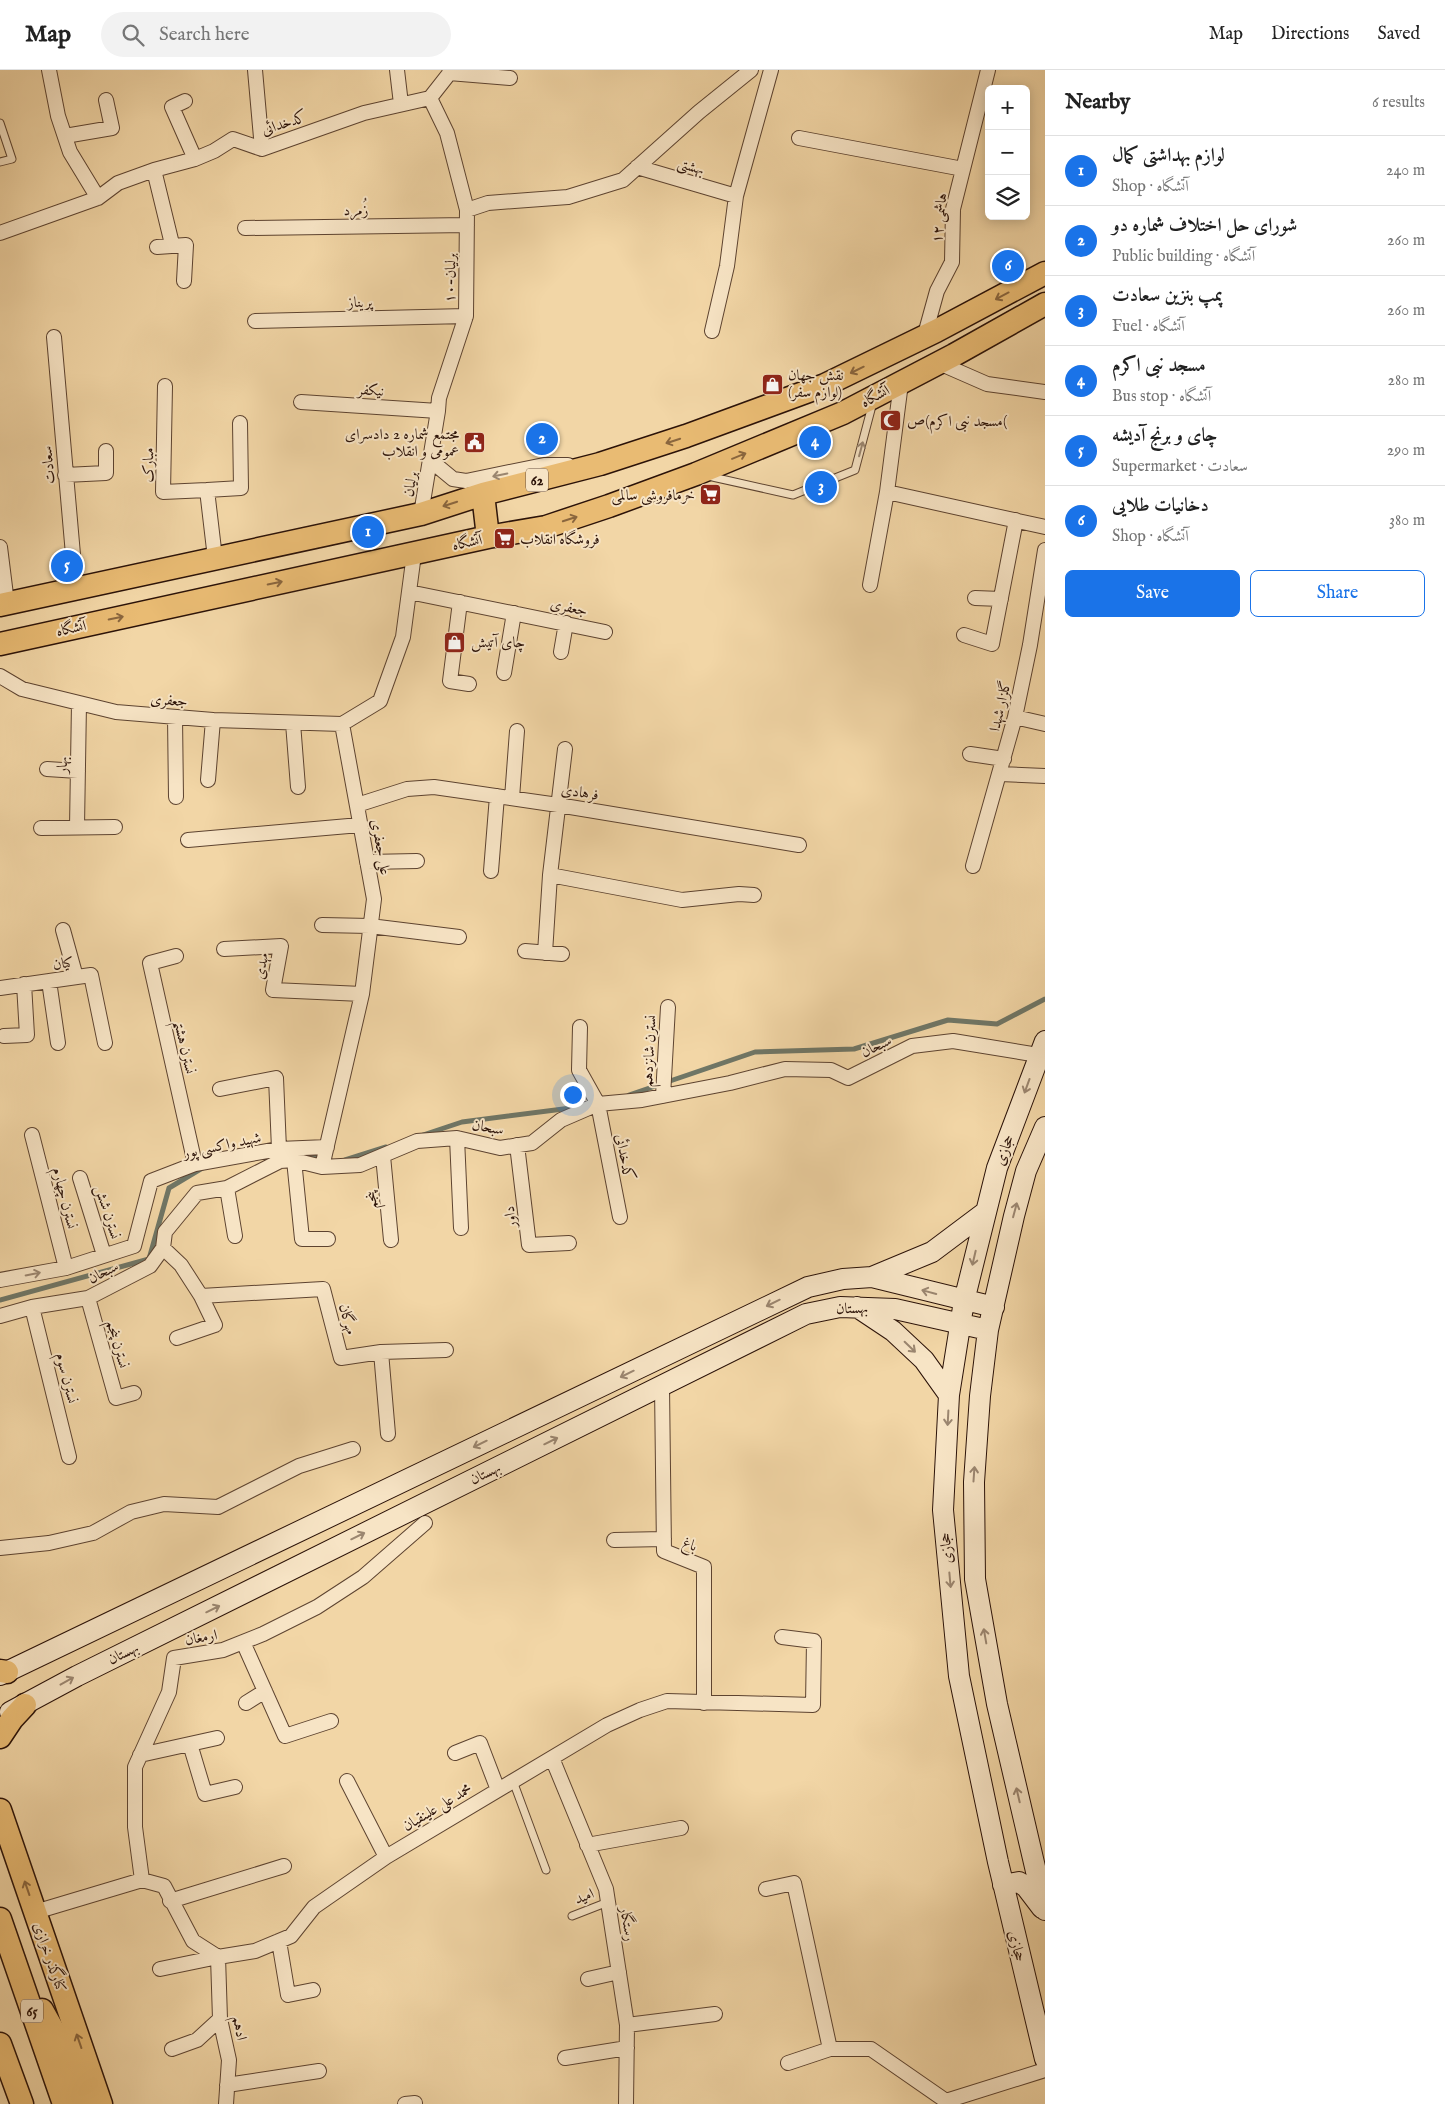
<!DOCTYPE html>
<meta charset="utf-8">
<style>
:root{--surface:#fff;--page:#f2f2f2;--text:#222;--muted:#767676;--line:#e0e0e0;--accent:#1a73e8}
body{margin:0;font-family:"IM FELL English",Amiri,serif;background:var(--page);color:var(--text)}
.controls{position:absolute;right:15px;top:15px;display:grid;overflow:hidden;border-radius:8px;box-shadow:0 2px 12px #0003}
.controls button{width:45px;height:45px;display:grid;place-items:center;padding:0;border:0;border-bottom:1px solid var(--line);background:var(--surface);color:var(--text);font:25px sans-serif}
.you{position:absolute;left:572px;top:1024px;width:18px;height:18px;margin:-12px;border:4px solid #fff;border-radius:50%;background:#1a73e8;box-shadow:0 0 0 8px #1a73e833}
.badge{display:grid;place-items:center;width:32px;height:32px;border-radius:50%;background:var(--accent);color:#fff;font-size:16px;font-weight:700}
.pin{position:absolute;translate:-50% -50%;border:2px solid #fff;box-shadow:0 1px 5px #0006}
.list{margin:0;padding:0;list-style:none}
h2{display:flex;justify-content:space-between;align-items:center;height:65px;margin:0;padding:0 20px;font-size:21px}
h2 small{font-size:16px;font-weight:400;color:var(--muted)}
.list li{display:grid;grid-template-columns:32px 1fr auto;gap:15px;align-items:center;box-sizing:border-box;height:70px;padding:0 20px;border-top:1px solid var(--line)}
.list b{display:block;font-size:19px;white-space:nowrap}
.list p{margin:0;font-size:16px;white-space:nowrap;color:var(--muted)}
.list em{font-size:16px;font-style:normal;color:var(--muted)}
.actions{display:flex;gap:10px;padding:15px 20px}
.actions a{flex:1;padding:11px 0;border:1px solid var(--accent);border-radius:8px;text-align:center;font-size:18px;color:var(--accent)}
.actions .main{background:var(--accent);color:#fff}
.icon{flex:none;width:28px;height:28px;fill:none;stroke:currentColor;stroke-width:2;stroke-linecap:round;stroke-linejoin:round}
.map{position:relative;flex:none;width:1045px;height:2034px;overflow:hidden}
header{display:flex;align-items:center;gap:30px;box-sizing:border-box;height:70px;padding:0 25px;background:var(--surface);border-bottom:1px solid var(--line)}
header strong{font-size:24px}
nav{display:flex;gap:28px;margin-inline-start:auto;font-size:18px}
.search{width:350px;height:45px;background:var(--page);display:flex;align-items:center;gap:12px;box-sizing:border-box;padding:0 18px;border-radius:28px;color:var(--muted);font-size:19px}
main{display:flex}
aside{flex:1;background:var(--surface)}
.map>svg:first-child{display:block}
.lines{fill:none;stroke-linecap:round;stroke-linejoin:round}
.stream{stroke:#6f7666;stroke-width:5}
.service-casing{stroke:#5d4330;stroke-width:9}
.minor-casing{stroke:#5d4330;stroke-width:16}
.secondary-casing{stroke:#2b1208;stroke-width:22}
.primary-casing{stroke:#2b1208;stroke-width:25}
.trunk-casing{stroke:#2b1208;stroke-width:25}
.service{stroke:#f7e4c5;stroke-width:7}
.minor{stroke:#f7e4c5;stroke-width:14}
.secondary{stroke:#f7e4c5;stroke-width:20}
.primary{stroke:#e9bb73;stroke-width:22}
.trunk{stroke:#e9bb73;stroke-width:22}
.oneway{stroke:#8a663e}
.oneway2{stroke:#9b8670}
.labels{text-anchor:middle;stroke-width:4;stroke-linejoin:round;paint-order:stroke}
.shield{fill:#f7e4c5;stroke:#685141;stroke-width:1}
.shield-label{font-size:14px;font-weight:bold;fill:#2b1208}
.street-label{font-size:15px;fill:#2b1208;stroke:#f7e4c5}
.poi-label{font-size:15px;fill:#2b1208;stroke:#f7e4c5;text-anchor:start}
</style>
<header>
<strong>Map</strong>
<div class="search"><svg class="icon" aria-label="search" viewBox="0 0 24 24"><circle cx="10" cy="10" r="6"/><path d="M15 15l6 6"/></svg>Search here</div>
<nav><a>Map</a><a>Directions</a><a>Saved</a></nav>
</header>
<main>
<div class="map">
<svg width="1045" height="2034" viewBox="0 0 1045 2034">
<rect width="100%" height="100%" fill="#f2d6a6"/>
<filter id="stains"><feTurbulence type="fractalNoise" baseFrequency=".004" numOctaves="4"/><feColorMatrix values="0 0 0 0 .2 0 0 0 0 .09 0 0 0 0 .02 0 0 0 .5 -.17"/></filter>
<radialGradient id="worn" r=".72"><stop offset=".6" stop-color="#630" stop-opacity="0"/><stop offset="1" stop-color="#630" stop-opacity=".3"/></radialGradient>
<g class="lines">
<path class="stream" d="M629 1025 755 982 854 979 948 950 997 954 1045 929
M423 1065 462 1052 579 1037
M299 1083 322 1089
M345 1090 386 1077
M0 1230 149 1189 169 1118 204 1097"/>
<defs>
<path id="service" d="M0 53 12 89 0 92
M708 406 793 425 855 400 873 332
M513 1711 546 1800
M572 1846 608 1832"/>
<path id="minor" d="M49 0 58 46 70 82 98 128
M255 0 262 79
M397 0 401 34
M449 3 510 8
M430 28 452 0
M185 31 172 37 195 89
M65 66 112 58 106 30
M799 68 963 99
M637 97 736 126
M154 100 172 174
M467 140 488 133 568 127 623 110 699 42 751 0
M245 158 467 155
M0 163 98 128 118 113 154 100 195 89 214 81 233 69 262 79 364 43 430 28
M157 177 186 175 184 211
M255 251 466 246
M712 261 727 196 736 126 771 0
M54 267 76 519
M924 268 937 221 952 192 953 139 988 0
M939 293 987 314 1045 322
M901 313 887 422 1045 457
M165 316 163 422 207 420 215 488
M301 332 438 341
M430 390 453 409 466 411 544 395H568
M65 405 106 403V381
M207 420 241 418 240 353
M421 444 438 341 439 328 466 246 467 140 447 63 430 28
M0 477 7 533
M870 515 887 422
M409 522 605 562
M975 528 1001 529
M460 532 450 611 469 614
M964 565 992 574 1016 450
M561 582 566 553
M504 603 514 543
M0 606 22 619 116 642 213 650 342 654
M175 647 176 727
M1015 647 1045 654
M293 653 298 717
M565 679 550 805 682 830 739 824 754 825
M970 684 1004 689
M47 699 78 701
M1000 704 1045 706
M208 710 213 650
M512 728 517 661
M357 735 407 719 434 717 558 735 799 775
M77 757 79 633
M41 758 115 757
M188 770 360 755
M367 792 417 791
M973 796 1015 647 1030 575 1045 480
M491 801 497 726
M322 855 370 856 459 867
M63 860 76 907
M224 879 281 876 273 920 362 924
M525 881 562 884
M545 883 550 805
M176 886 150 893 195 1094
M49 911 58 973
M0 918 91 905 105 973
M580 957 579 1000 598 1034 620 1147
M4 966 27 965 24 914
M220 1019 276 1008 279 1079
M663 1026 668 937
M32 1065 66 1198
M457 1068 461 1158
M517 1075 529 1175 569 1173
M383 1086 391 1170
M294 1090 302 1169H328
M322 1097 362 924 374 829 342 654 380 631 403 567 414 484
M80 1108 104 1185
M227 1118 235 1166
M163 1178 181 1195 201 1226 215 1255 177 1268
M0 1210 66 1198 134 1176 151 1111 195 1094 279 1079 327 1077
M201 1226 323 1219 341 1288 381 1282 388 1364
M88 1228 116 1328 134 1323
M32 1237 69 1387
M0 1246 32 1237 88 1228 150 1196 163 1178 165 1162 197 1123 227 1118 280 1091 294 1090 322 1097 360 1095 417 1071 457 1068 500 1078 532 1073 561 1050 598 1034 642 1030 730 1013 785 999 831 1000 848 1008 912 976 953 971 1038 985
M381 1282 446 1280
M662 1316 664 1481 704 1497V1633
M614 1470 664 1469
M0 1478 49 1473 93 1463 131 1442 164 1434 218 1437 299 1396 353 1379
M243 1572 285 1666 331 1651
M246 1633 265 1621
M190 1674 205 1724 235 1717
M455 1683 480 1673 498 1720
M140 1685 217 1668
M552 1688 606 1819 627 1955 626 2034
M347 1711 386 1787
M587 1775 681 1758
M142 1810 135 1757V1697L169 1622 174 1588 223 1580 263 1564 317 1537 363 1507 425 1453
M766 1819 794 1813 830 1979H871L946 2031V2034
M170 1831 284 1796
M35 1842 142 1810 164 1816 193 1871 218 1887 255 1881 291 1866 314 1837 386 1787 607 1655 640 1640 667 1631 813 1635 814 1571 782 1567
M279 1871 288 1925 313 1920
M160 1899 218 1887 220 1949 229 1990 226 2034
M588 1909 619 1902
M627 1955 715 1944
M172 1979 197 1970 220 1949
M565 1988 627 1978
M788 1993 830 1979
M227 2015 319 2001
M946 2031 1045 2000
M405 2034 415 2033"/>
<path id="secondary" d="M1045 971 997 1098 964 1231 949 1325 943 1440 959 1606 998 1792 1045 1989
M1045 1057 1026 1101 1014 1146 988 1260 980 1326 974 1412 975 1509 997 1634 1045 1840
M872 1207 932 1182 984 1143
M857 1237 893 1261 924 1290 949 1325
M0 1605 808 1217 843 1209 872 1207 994 1237
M10 1642 77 1606 806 1244 840 1237 895 1239 988 1260
M1003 1815 1019 1812 1026 1817 1042 1838"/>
<path id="primary" d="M483 424 488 467
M0 535 421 444 483 424 600 394 686 366 825 315 936 261 1045 203
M0 574 488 467 546 457 609 436 696 404 843 343 954 285 1045 234
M0 1601 7 1602
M0 1667 12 1649 25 1635
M0 1740 101 2034"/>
<path id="trunk" d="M0 1849 64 2034
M42 1940 74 1997 86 2034
M0 1974 22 2034"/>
</defs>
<use href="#service" class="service-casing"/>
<use href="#minor" class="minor-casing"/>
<use href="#secondary" class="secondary-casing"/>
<use href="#primary" class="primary-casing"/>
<use href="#trunk" class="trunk-casing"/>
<use href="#service" class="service"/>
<use href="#minor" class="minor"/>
<use href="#secondary" class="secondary"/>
<use href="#primary" class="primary"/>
<use href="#trunk" class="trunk"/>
</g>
<defs><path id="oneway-shaft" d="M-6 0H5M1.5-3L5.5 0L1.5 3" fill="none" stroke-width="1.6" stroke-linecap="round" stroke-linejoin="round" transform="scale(1.25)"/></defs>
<g class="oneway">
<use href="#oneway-shaft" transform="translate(1002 226) rotate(152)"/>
<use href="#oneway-shaft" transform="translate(857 300) rotate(154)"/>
<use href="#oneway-shaft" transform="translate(673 371) rotate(162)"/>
<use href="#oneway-shaft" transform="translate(739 386) rotate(-22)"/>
<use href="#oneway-shaft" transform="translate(450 434) rotate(162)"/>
<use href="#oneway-shaft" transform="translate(570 449) rotate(-18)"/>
<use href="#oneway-shaft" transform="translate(275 513) rotate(-12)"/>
<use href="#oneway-shaft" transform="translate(116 548) rotate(-12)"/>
<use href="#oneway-shaft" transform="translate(27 1818) rotate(-109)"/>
<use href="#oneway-shaft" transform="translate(79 1971) rotate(-109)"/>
</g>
<g class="oneway2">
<use href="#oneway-shaft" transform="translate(861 379) rotate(-75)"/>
<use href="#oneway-shaft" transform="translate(500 405) rotate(168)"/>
<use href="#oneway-shaft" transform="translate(1027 1016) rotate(110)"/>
<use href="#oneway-shaft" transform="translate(1015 1140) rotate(-75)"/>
<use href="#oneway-shaft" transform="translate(974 1188) rotate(103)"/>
<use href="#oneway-shaft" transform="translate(33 1204) rotate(-11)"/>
<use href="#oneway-shaft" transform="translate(929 1222) rotate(-165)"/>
<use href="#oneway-shaft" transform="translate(773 1233) rotate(154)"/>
<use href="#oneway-shaft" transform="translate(910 1277) rotate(44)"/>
<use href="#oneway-shaft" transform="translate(627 1304) rotate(154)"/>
<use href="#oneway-shaft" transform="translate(948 1348) rotate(93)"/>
<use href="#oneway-shaft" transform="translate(551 1371) rotate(-26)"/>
<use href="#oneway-shaft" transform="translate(480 1374) rotate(154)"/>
<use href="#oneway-shaft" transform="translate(974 1404) rotate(-86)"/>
<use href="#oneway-shaft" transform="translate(358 1466) rotate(-26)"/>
<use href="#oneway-shaft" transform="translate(950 1510) rotate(85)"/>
<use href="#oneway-shaft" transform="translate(213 1539) rotate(-26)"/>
<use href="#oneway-shaft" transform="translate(985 1566) rotate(-100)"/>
<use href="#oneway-shaft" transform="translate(67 1611) rotate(-29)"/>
<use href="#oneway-shaft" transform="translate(1018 1725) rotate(-103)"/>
</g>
<defs>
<symbol id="shop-square" viewBox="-11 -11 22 22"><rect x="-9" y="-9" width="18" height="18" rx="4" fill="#8f2418" stroke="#f7e4c5"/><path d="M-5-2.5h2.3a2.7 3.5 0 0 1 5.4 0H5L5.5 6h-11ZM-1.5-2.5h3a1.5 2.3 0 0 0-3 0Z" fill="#fff"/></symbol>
<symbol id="mosque-square" viewBox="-11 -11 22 22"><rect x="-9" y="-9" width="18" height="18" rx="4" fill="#8f2418" stroke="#f7e4c5"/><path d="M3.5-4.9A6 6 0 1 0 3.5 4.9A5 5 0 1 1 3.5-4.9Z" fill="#fff"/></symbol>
<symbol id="civic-square" viewBox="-11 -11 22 22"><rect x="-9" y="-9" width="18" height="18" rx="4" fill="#8f2418" stroke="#f7e4c5"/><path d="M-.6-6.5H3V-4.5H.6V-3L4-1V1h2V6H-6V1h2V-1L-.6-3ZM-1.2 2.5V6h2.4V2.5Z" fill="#fff"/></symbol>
<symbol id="supermarket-square" viewBox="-11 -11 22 22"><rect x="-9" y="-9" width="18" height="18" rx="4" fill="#8f2418" stroke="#f7e4c5"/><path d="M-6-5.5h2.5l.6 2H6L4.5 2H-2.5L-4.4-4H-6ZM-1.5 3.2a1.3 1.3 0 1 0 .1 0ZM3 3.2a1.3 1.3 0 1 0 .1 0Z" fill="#fff"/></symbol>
</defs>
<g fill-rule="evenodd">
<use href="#shop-square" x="760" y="302" width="25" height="25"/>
<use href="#mosque-square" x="878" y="338" width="25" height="25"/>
<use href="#civic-square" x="462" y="360" width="25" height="25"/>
<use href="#supermarket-square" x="698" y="412" width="25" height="25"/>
<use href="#supermarket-square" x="492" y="456" width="25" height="25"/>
<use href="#shop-square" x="442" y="560" width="25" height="25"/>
</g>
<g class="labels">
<g class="shield">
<rect x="526" y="398.5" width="22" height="23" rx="4"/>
<rect x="21" y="1929.5" width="22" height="23" rx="4"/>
</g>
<g class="shield-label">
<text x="537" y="415">62</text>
<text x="32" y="1946">65</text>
</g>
<g class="street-label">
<text transform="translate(284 53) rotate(-18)" y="5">کدخدائی</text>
<text transform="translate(691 96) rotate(16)" y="5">بهشتی</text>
<text transform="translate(356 140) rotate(-1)" y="5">زُمرد</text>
<text transform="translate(939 148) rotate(-84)" y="5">۱۲ هاشمی</text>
<text transform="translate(450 208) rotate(-89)" y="5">۱۰-برلیان</text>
<text transform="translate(360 232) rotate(-1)" y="5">پریناز</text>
<text transform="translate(371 320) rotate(4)" y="5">نیکفر</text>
<text transform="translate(875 326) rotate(-28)" y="5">آتشگاه</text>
<text transform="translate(48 395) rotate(-95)" y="5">سعادت</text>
<text transform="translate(148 395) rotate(-89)" y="5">مبارک</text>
<text transform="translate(410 414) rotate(-80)" y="5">برلیان</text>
<text transform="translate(467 472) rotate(-12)" y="5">آتشگاه</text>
<text transform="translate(569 537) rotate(12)" y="5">جعفری</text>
<text transform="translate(71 558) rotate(-12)" y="5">آتشگاه</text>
<text transform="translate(169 630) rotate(4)" y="5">جعفری</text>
<text transform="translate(1000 636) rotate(-77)" y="5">گلزار شهدا</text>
<text transform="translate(62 695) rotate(-89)" y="5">بهار</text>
<text transform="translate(580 722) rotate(9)" y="5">فرهادی</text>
<text transform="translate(381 777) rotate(80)" y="5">علی جعفری</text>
<text transform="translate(63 893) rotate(-8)" y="5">کیان</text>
<text transform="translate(261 896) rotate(-79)" y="5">مهدی</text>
<text transform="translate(876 976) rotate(-26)" y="5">سبحان</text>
<text transform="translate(185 977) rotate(77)" y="5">نسترن هشتم</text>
<text transform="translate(649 981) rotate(-87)" y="5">نسترن شانزدهم</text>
<text transform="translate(488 1057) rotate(10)" y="5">سبحان</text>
<text transform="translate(222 1075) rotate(-12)" y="5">شهید واکسی پور</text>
<text transform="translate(1004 1080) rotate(-70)" y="5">حجازی</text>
<text transform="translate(625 1087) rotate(79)" y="5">کدخدائی</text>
<text transform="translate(65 1128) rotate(76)" y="5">نسترن چهارم</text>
<text transform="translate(371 1130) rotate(-96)" y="5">پنجم</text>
<text transform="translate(108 1142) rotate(73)" y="5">نسترن شش</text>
<text transform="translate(510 1147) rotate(-97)" y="5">داور</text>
<text transform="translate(103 1202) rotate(-27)" y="5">سبحان</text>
<text transform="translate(852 1238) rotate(-1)" y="5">بهستان</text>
<text transform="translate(348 1249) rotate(75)" y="5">مهرگان</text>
<text transform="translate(118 1274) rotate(75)" y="5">نسترن پنجم</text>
<text transform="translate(67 1308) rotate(76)" y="5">نسترن سوم</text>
<text transform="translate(485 1403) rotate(-26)" y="5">بهستان</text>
<text transform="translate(690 1474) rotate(21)" y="5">باغ</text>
<text transform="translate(946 1478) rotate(-95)" y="5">حجازی</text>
<text transform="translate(201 1567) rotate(-10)" y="5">ارمغان</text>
<text transform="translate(123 1583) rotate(-26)" y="5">بهستان</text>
<text transform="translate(437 1737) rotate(-31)" y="5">محمد علی علینقیان</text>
<text transform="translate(584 1826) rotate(-22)" y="5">امید</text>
<text transform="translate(628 1854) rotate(81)" y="5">رستگار</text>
<text transform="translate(1017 1876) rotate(77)" y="5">حجازی</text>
<text transform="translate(50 1887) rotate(71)" y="5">کنارگذر خرازی</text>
<text transform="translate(240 1958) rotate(80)" y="5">ادهم</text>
</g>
<g class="poi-label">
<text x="788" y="310">نقش جهان<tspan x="788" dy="17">(لوازم سفر)</tspan></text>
<text x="907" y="356">مسجد نبی اکرم)ص(</text>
<text x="459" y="369" text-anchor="end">مجتمع شماره 2 دادسرای<tspan x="459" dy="17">عمومی و انقلاب</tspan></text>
<text x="695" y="430" text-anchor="end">خرمافروشی سالمی</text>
<text x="520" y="474">فروشگاه انقلاب</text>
<text x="471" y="577">چای آتیش</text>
</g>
</g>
<rect width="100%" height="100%" filter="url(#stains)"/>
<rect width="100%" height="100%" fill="url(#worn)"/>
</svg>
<div class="controls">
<button>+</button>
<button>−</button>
<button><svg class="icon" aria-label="layers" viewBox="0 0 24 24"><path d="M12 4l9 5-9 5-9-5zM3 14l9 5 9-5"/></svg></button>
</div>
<div class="you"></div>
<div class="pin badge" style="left:368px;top:462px">1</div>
<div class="pin badge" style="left:542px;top:369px">2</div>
<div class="pin badge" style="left:821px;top:417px">3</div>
<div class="pin badge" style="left:815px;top:372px">4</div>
<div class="pin badge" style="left:67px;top:496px">5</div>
<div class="pin badge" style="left:1008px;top:196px">6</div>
</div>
<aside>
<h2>Nearby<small>6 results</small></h2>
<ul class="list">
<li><span class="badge">1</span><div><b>لوازم بهداشتی کمال</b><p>Shop · آتشگاه</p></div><em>240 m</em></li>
<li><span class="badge">2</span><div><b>شورای حل اختلاف شماره دو</b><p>Public building · آتشگاه</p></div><em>260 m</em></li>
<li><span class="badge">3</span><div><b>پمپ بنزین سعادت</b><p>Fuel · آتشگاه</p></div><em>260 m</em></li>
<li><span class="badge">4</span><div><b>مسجد نبی اکرم</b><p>Bus stop · آتشگاه</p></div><em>280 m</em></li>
<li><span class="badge">5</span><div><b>چای و برنج آدیشه</b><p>Supermarket · سعادت</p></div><em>290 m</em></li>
<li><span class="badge">6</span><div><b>دخانیات طلایی</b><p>Shop · آتشگاه</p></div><em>380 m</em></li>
</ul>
<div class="actions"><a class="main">Save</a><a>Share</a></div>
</aside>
</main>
